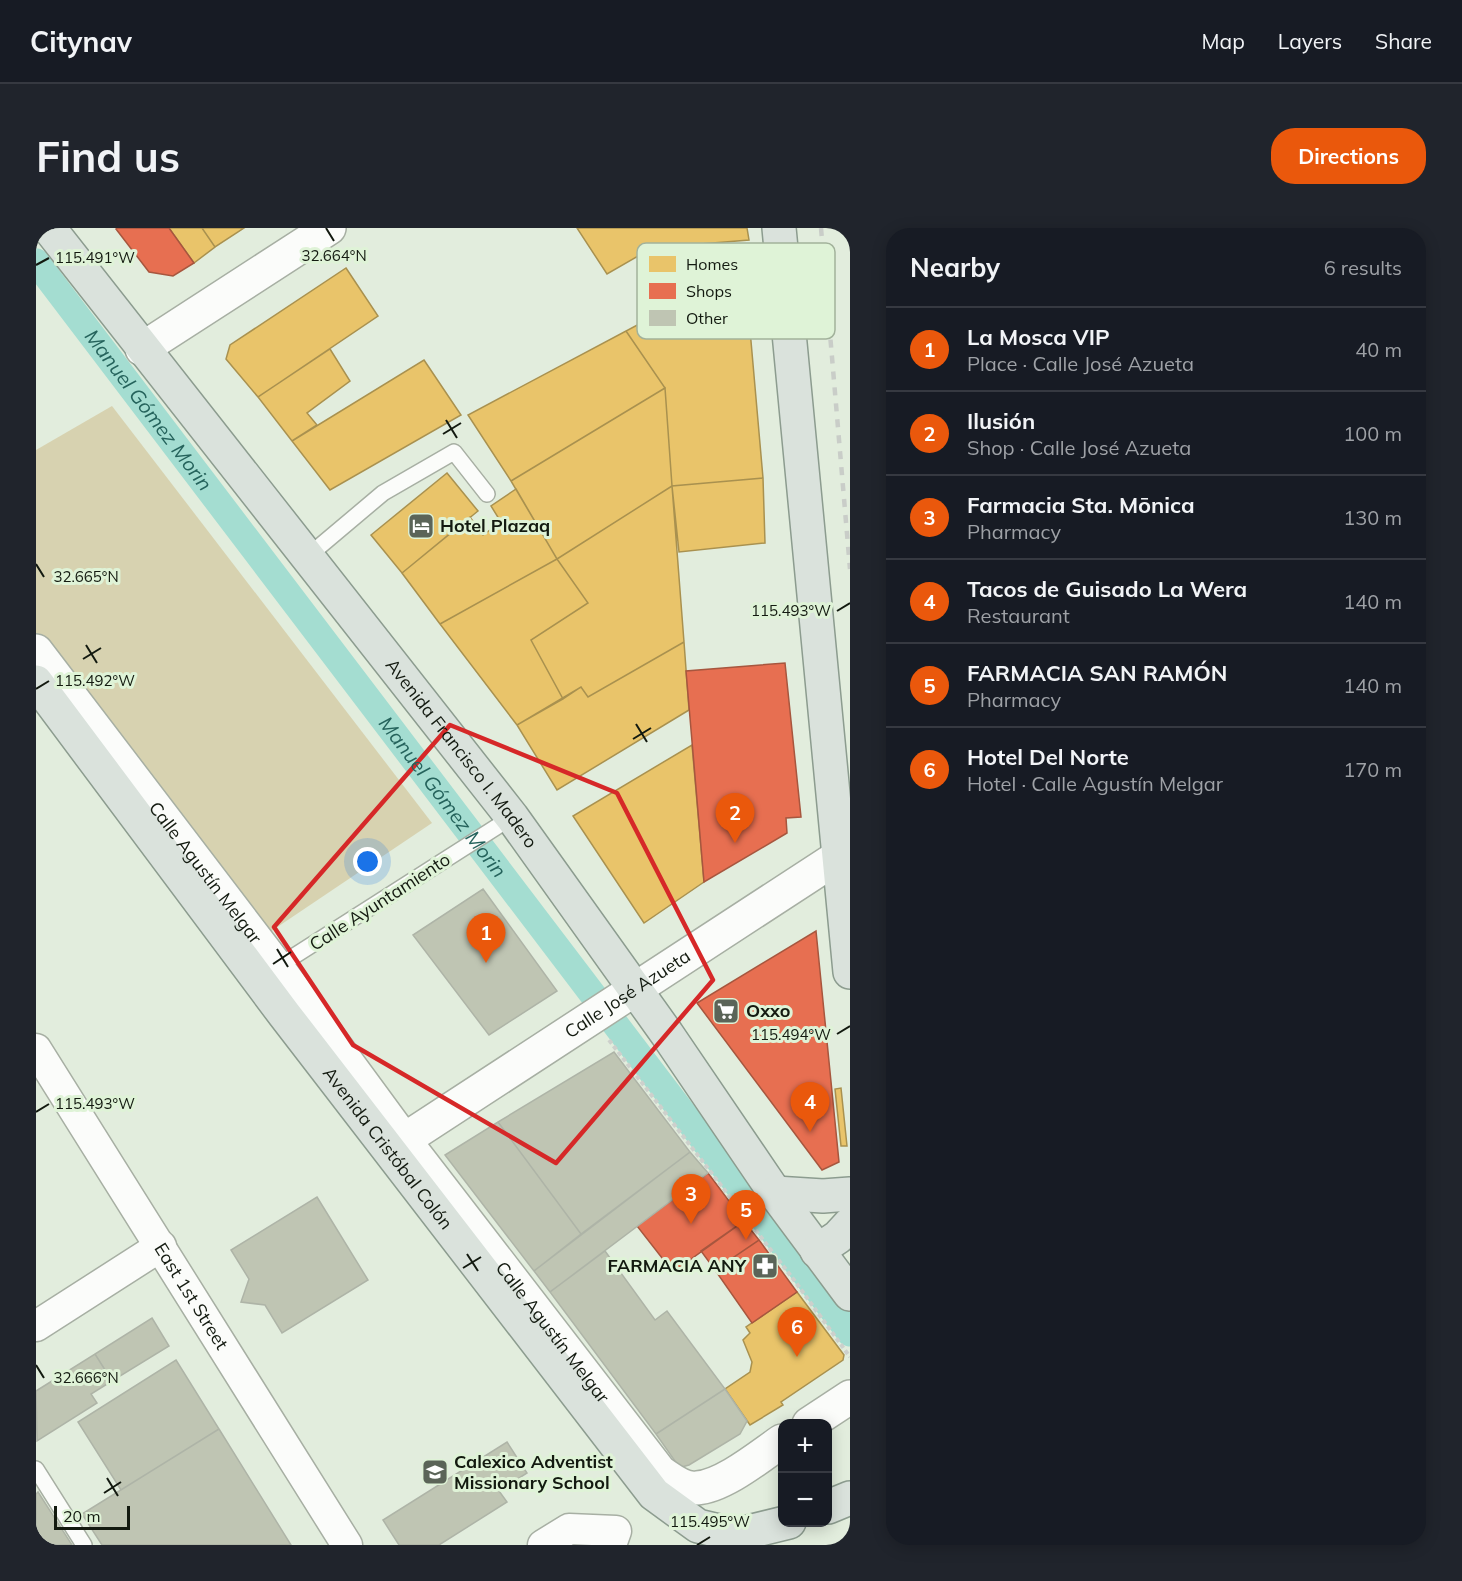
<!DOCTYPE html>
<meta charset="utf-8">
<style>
:root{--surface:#171b24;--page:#20242c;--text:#f1f3f6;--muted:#9ea1a6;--line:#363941;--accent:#ea580c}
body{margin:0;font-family:Mulish,sans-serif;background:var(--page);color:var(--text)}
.controls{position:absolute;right:18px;bottom:18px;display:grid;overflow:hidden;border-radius:12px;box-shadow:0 3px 15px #0003}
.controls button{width:54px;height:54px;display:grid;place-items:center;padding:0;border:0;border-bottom:2px solid var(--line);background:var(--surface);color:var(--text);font:30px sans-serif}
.scale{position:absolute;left:18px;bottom:15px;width:76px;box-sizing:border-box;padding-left:6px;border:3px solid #131a10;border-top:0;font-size:16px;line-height:21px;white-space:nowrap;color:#131a10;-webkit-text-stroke:4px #dff3d7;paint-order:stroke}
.you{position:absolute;left:332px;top:634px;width:21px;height:21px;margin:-15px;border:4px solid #fff;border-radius:50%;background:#1a73e8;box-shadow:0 0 0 9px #1a73e833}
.badge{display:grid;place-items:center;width:39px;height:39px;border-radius:50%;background:var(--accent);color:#fff;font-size:20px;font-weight:700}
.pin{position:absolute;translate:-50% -50px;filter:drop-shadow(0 2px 3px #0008)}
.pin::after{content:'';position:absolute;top:32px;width:21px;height:18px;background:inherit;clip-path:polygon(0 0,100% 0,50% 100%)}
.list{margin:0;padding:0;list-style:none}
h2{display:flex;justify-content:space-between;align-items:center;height:78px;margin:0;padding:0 24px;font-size:26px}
h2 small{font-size:20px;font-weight:400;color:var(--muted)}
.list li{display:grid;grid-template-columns:39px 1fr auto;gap:18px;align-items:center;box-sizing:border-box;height:84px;padding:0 24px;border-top:2px solid var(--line)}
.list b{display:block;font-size:22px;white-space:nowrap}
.list p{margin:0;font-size:20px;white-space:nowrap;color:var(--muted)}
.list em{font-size:20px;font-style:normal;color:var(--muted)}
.map{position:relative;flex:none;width:814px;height:1317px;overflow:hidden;border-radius:24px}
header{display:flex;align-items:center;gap:36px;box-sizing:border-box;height:84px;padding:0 30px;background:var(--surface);border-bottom:2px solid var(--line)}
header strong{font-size:28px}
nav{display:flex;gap:33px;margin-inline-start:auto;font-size:21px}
.intro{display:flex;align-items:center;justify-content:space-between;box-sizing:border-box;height:144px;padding:0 36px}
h1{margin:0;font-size:42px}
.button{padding:15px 27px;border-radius:24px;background:var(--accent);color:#fff;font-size:21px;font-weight:700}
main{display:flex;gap:36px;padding:0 36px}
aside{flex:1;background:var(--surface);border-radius:24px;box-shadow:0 3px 15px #0003}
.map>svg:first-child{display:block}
.green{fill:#d7d2b0}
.homes{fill:#e9c46a;stroke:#a9914f;stroke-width:1.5}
.shops{fill:#e76f51;stroke:#a7563e;stroke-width:1.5}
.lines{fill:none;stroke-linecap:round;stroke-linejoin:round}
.canal{stroke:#a4ddd1;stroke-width:27}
.building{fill:#bfc5b3;stroke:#aeb4a7;stroke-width:1.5}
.service-casing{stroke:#a7afa3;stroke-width:18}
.minor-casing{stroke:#a7afa3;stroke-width:33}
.tertiary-casing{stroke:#a7afa3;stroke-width:36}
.secondary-casing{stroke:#a7afa3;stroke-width:36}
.primary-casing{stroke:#8c9c8f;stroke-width:36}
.path{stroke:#cdd0cc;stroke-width:4;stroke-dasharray:4.5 3;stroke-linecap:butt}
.service{stroke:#fbfcfa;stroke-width:15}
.minor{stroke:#fbfcfa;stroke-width:30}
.tertiary{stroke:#fbfcfa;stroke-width:33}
.secondary{stroke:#fbfcfa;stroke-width:33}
.primary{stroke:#dae2dc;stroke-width:33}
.rail{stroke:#c9cdc8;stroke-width:4.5;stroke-dasharray:8 8;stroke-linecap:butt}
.marked{fill:none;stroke:#d62828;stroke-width:4.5;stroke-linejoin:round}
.ticks{fill:none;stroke:#131a10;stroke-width:2}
.labels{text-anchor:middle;stroke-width:6;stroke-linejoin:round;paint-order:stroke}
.poi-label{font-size:18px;font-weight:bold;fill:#131a10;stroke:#dff3d7;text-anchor:start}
.street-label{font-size:18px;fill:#131a10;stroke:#dff3d7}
.water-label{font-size:20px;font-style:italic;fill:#25635c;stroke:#dff3d7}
.key{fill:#dff3d7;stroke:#a2b29b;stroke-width:1.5}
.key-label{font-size:16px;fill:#131a10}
.ticks-label{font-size:15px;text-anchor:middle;fill:#131a10;stroke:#dff3d7;stroke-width:6;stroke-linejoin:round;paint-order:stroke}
</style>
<header>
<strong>Citynav</strong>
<nav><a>Map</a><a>Layers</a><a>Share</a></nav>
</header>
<div class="intro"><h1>Find us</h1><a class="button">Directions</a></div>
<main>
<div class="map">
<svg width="814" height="1317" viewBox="0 0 814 1317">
<rect width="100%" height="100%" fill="#e2eddd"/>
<path class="green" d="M76 178 396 595 231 706 0 407V222Z"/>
<path class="homes" d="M133 0H166L179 19 158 35Z
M166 0H208L179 19Z
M541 0H711L713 12 616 20 571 46Z
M310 40 342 88 222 169 190 131 194 117Z
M712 79 727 250 636 258 629 160 590 103 620 87Z
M590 103 629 160 475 253 432 187Z
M294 121 314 153 271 185 281 197 256 213 222 169Z
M388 132 425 187 294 262 256 213Z
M629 160 636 258 521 331 475 253Z
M411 245 442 283 366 345 335 307Z
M727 250 729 315 643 324 636 258Z
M636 258 648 414 552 469 545 459 527 471 495 412 552 375 521 331Z
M480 261 521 331 404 396 366 345 434 289 447 307 465 294 455 278Z
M521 331 552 375 495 412 527 471 481 497 404 396Z
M648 414 653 482 521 562 481 497 545 459 552 469Z
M656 517 668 654 608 695 537 588Z
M805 860 811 918H805L799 861Z
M761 1064 808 1127 807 1132 745 1174 747 1177 714 1197 689 1161 714 1144 716 1134 707 1112 714 1105 710 1099Z"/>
<path class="shops" d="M81 0H133L158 35 137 48 113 44 80 1Z
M749 435 765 589 750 590 751 605 668 654 650 443Z
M780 703 803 934 786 942 661 775Z
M672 945 708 993 637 1044 601 998Z
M708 993 723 1012 679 1042 665 1023Z
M723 1012 761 1064 716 1095 679 1042Z"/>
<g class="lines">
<path class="canal" id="s1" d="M0 34 814 1105"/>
</g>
<path class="building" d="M447 661 521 763 453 807 377 707Z
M578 824 654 924 545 1006 462 894Z
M462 894 545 1006 498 1043 409 927Z
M654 924 672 945 514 1064 498 1043Z
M281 969 332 1052 246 1105 229 1077 205 1074 213 1051 195 1022Z
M569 1023 619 1092 631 1083 689 1161 620 1206 514 1064Z
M116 1090 133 1118 76 1153 59 1126Z
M59 1126 76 1153 55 1166 61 1175 1 1213 0 1163Z
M140 1132 183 1201 85 1262 42 1194Z
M689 1161 711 1193 704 1206 653 1237 646 1239 641 1236 620 1206Z
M183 1201 255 1317H66L46 1286Z
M471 1214 491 1245 463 1263 471 1274 403 1317H363L347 1292Z
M2 1264 36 1317H0V1266Z"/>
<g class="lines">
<defs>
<path id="service" d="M271 329 347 265 418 224 451 266
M241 739 476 589
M0 1241 48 1317"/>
<g id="minor">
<path id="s2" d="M0 821 311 1317"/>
<path d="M0 1098 125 1018"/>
<path d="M507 1317 533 1301 580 1303 575 1317"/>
</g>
<path id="tertiary" d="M106 121 293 0"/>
<g id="secondary">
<path id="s3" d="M0 423 241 739 368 912 624 1244C635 1251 647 1262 661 1260 688 1258 724 1228 746 1213"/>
<path id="s4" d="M368 912 814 621"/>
<path d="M773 1196 814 1169"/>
</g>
<g id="primary">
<path id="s5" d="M13 0 476 589 631 806 739 965 814 1066"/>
<path d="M743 0 814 744"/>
<path id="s6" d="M0 454 248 786 618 1266 662 1298 700 1307 753 1294"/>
<path d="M739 965 787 968 814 966"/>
<path d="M781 1023 802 1009 814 996"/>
<path d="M792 1279 814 1270"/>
</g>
</defs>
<use href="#service" class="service-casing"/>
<use href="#minor" class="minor-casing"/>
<use href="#tertiary" class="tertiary-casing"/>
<use href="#secondary" class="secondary-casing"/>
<use href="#primary" class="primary-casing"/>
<path class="path" d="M573 812 758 1052 814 1129"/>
<use href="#service" class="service"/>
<use href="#minor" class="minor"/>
<use href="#tertiary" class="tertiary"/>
<use href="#secondary" class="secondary"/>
<use href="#primary" class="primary"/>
<path class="rail" d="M785 0 814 341"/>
</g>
<path class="marked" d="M414 497 581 565 677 752 520 935 317 817 238 699Z"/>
<path class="ticks" d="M290 0 298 13M0 37 13 30M410 192 421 210M407 206 425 195M0 336 8 349M801 383 814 375M50 417 61 435M47 431 65 420M0 461 13 453M600 496 611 514M597 511 615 500M241 721 252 739M237 736 255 724M801 806 814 798M0 884 13 876M431 1026 442 1043M427 1040 445 1029M0 1137 8 1150M71 1250 82 1268M68 1265 85 1254M661 1317 674 1309"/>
<defs>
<symbol id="hotel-square" viewBox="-11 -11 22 22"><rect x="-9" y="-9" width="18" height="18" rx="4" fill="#5b6458" stroke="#dff3d7"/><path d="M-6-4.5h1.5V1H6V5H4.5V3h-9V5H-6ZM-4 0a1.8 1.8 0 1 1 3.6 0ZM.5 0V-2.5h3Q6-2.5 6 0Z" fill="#fff"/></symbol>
<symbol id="supermarket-square" viewBox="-11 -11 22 22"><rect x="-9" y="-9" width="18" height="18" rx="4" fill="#5b6458" stroke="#dff3d7"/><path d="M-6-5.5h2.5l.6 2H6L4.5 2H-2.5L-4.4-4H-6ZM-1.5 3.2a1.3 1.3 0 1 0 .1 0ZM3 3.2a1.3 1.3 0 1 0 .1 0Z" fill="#fff"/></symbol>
<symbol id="pharmacy-square" viewBox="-11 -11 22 22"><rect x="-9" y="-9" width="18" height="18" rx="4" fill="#5b6458" stroke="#dff3d7"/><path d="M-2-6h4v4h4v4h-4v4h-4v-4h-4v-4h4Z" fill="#fff"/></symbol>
<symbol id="school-square" viewBox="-11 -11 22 22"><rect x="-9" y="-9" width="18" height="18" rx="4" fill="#5b6458" stroke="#dff3d7"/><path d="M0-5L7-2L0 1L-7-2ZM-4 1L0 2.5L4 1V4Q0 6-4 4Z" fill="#fff"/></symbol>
</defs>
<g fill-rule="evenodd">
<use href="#hotel-square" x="370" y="283" width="30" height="30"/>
<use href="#supermarket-square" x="675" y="768" width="30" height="30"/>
<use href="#pharmacy-square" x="714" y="1023" width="30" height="30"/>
<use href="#school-square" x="384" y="1229" width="30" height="30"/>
</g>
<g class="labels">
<g class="poi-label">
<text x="404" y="304">Hotel Plazaq</text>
<text x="710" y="789">Oxxo</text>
<text x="710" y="1044" text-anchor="end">FARMACIA ANY</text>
<text x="418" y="1240">Calexico Adventist<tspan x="418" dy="21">Missionary School</tspan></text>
</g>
<g class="street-label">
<text dy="6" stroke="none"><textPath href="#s5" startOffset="668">Avenida Francisco I. Madero</textPath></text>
<text dy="6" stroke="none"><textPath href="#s3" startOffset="279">Calle Agustín Melgar</textPath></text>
<text transform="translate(344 674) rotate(-33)" y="6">Calle Ayuntamiento</text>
<text dy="6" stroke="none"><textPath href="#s4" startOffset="267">Calle José Azueta</textPath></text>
<text dy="6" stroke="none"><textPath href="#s6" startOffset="584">Avenida Cristóbal Colón</textPath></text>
<text dy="6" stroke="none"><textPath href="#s2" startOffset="292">East 1st Street</textPath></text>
<text dy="6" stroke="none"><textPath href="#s3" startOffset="855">Calle Agustín Melgar</textPath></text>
</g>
<g class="water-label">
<text dy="7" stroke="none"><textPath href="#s1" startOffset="186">Manuel Gómez Morin</textPath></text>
<text dy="7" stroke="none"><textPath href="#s1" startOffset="672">Manuel Gómez Morin</textPath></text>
</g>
</g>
<rect x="601" y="15" width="198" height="96" rx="9" class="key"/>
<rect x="613" y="28" width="27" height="16" fill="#e9c46a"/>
<rect x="613" y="55" width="27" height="16" fill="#e76f51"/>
<rect x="613" y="82" width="27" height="16" fill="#bfc5b3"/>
<g class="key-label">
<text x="650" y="42">Homes</text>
<text x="650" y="69">Shops</text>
<text x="650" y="96">Other</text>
</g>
<g class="ticks-label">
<text x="298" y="33">32.664°N</text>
<text x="59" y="35">115.491°W</text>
<text x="50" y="354">32.665°N</text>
<text x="755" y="388">115.493°W</text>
<text x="59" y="458">115.492°W</text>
<text x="755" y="812">115.494°W</text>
<text x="59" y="881">115.493°W</text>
<text x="50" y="1155">32.666°N</text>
<text x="674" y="1299">115.495°W</text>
</g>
</svg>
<div class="controls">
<button>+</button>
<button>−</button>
</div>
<div class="scale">20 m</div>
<div class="you"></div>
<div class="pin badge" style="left:450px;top:735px">1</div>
<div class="pin badge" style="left:699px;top:615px">2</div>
<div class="pin badge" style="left:655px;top:996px">3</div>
<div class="pin badge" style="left:774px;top:904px">4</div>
<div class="pin badge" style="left:710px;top:1012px">5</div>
<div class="pin badge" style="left:761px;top:1129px">6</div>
</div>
<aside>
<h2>Nearby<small>6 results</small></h2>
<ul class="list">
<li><span class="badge">1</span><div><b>La Mosca VIP</b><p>Place · Calle José Azueta</p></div><em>40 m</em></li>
<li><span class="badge">2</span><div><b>Ilusión</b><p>Shop · Calle José Azueta</p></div><em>100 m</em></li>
<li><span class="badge">3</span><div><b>Farmacia Sta. Mōnica</b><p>Pharmacy</p></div><em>130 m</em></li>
<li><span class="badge">4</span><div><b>Tacos de Guisado La Wera</b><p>Restaurant</p></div><em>140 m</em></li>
<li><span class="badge">5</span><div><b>FARMACIA SAN RAMÓN</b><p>Pharmacy</p></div><em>140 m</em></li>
<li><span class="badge">6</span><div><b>Hotel Del Norte</b><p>Hotel · Calle Agustín Melgar</p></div><em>170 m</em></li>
</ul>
</aside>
</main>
